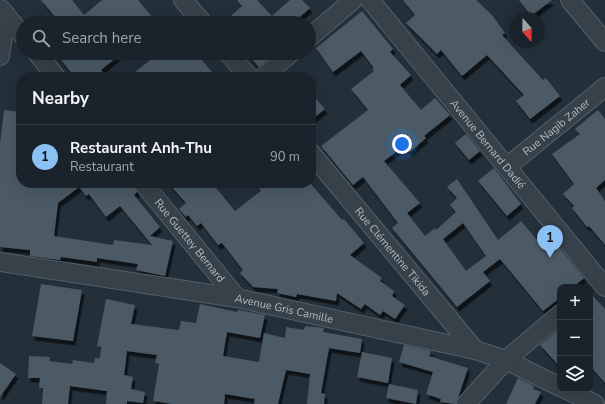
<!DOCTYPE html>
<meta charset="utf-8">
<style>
:root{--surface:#1a232b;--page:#272f37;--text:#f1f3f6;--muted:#9fa4a9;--line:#384047;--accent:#8ac1f2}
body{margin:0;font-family:"Nunito Sans",sans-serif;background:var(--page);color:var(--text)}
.controls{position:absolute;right:12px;bottom:12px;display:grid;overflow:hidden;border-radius:8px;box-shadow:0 4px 16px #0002}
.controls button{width:36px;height:36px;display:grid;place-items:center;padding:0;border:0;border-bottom:1px solid var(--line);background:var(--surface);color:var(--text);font:20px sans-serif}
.compass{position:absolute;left:509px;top:12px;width:36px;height:36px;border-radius:50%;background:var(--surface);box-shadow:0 4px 16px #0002;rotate:160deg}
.you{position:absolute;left:402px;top:144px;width:14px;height:14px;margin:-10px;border:3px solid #fff;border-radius:50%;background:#1a73e8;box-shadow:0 0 0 6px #1a73e833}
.badge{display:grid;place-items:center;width:26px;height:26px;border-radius:50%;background:var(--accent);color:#111;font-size:13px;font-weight:700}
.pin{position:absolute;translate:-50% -33px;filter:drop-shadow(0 1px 2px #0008)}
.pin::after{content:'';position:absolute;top:21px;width:14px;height:12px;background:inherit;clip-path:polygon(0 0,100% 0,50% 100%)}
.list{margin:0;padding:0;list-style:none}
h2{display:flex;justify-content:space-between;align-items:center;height:52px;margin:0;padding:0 16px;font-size:17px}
h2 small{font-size:13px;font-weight:400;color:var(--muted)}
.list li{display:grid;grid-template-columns:26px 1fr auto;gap:12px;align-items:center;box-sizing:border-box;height:64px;padding:0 16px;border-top:1px solid var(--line)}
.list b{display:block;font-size:15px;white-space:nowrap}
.list p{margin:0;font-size:13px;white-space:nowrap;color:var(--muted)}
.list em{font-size:13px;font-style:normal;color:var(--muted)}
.icon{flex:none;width:22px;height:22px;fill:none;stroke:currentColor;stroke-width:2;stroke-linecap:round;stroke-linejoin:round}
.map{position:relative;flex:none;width:605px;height:404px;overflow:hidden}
.search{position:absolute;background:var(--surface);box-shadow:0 4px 16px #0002;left:16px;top:16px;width:300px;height:44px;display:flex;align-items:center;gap:10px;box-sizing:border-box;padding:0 14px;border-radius:22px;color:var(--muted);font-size:15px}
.panel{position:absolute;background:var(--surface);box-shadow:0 4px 16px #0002;left:16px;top:72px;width:300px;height:116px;border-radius:16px}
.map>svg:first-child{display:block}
.building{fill:#4b5a65;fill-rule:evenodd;filter:url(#shadow)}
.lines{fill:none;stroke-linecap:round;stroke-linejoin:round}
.minor-casing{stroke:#545f67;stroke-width:20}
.minor{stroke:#364149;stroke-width:18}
.labels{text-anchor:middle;stroke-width:3.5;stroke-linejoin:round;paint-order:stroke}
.street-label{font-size:11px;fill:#b1bcc5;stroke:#1c262e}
</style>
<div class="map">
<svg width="605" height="404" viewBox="0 0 605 404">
<defs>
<filter id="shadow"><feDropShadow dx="2.5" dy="4.5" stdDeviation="0" flood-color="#0009"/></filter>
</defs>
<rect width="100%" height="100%" fill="#232f39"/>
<path class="building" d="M41 0H72L84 15 102 0H138L157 23H60Z
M237 0H257L272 16 290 0H302L310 8 293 23H223L242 6Z
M403 0H476L492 15 505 33 502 35 543 80 546 78 560 96 530 119 516 101 524 95 487 55 462 76 441 50 437 54 406 23 415 15Z
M519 0H552L531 16Z
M362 11 393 49 390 52 411 75 400 85 421 110 435 98 450 115 424 136 426 138 410 152 404 146 384 161 420 203 407 213 425 236 435 228 436 230 456 212 450 205 457 198 447 187 457 179 498 240 521 221 538 241 547 233 584 278 573 287H560V298L543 311 500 259 483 272 490 281 457 307 392 228 398 223 363 177 353 185 321 146 368 110 351 89 374 71 372 69 374 68 361 51 333 72 316 48ZM463 223 486 256 466 271 443 239Z
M55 53H122L101 70 107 77H75Z
M159 53H196L216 77H129Z
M246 53H275L259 67Z
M311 93 325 109 311 120Z
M4 110 21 112V184L59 187 65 183H133L137 192 134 195 160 227 150 236 173 241 165 276 136 270 138 264 97 258V262L61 257 60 260 30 256V250L0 247V144ZM79 187 86 196 89 194 106 217 120 206 152 245 114 240 113 245 54 236 58 203Z
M598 110 605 119V180L596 188 605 201V245L589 226 587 227 572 208 574 206 563 194 574 184 552 154 580 134 575 129Z
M466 134 480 151 469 160 455 143Z
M494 168 521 204 507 216 478 181Z
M168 183H212L235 211 261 191 255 183H310L342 220 344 219 364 243 350 255 382 278 380 281 394 291 392 296 405 305 395 319 383 311 380 315 365 304 361 309 337 293 336 301 297 294 296 297 277 293 278 289 253 287 240 273 243 270 222 243 218 245 201 223 197 226 188 215 186 217 179 209 186 203Z
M41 284 82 290 73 341 32 336Z
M590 293 605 309V383L590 366Z
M106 299 135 305 131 324 179 330 181 321 196 323 200 304 237 312 238 310 265 315 260 338 227 332 223 356 259 362 264 333 285 338 286 327 304 330 305 326 324 328 323 332 362 339 360 353 329 348 321 393 325 394 324 404H307L310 374 286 370 278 404H254L255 399 225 394 224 404H172L153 401 159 364 155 363 157 355 127 351 124 375 133 377 131 389 145 392 143 403 127 401V404H106L107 391 70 386 68 404H42L43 388H39L40 378H28L29 356 50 357 49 361 72 364 73 360 94 363 95 358H100L101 347 97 346Z
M560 328V367L540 345Z
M404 345 431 351 429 356 468 368 456 404 440 402 441 399 426 394 433 372 399 362Z
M362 352 392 358 388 383 357 377Z
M0 363 16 374 0 397Z
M518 378 534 386 533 389 541 392 535 404H506Z
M389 384 418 390 416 404 386 398Z"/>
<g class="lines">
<defs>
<g id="minor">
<path d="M183 0 203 23"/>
<path id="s1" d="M370 0 605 287"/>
<path d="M570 0 605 42"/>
<path d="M1 9 23 36"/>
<path d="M309 38 353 0"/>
<path d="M37 53 56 77"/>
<path d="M228 53 249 77"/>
<path d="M0 56 6 15"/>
<path d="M263 77 291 53"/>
<path id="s2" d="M311 153 475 350"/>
<path id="s3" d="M508 166 605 87"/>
<path id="s4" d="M143 183 237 298"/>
<path id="s5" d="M0 262 237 298 475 350 506 360 560 387"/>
<path d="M565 389 595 404"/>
<path d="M466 404 506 360 560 314"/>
</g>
</defs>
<use href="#minor" class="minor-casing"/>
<use href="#minor" class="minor"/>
</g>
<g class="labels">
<g class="street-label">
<text dy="4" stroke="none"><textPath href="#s3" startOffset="62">Rue Nagib Zaher</textPath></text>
<text dy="4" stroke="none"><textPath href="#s1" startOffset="186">Avenue Bernard Dadié</textPath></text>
<text dy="4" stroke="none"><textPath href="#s4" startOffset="74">Rue Guettey Bernard</textPath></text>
<text dy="4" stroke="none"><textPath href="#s2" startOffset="128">Rue Clémentine Tikida</textPath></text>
<text dy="4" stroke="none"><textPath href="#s5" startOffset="288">Avenue Gris Camille</textPath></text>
</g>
</g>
</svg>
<div class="controls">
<button>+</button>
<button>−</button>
<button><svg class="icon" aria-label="layers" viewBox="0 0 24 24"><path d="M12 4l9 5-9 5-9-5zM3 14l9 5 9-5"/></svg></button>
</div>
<svg class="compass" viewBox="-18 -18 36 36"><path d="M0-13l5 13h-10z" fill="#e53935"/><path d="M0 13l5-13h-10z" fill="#9fa4a9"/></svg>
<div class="you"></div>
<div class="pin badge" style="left:550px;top:258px">1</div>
<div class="search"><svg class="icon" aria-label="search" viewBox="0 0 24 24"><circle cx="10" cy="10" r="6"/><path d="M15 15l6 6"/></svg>Search here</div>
<section class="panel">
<h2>Nearby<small></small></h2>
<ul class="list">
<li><span class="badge">1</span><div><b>Restaurant Anh-Thu</b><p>Restaurant</p></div><em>90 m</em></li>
</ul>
</section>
</div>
